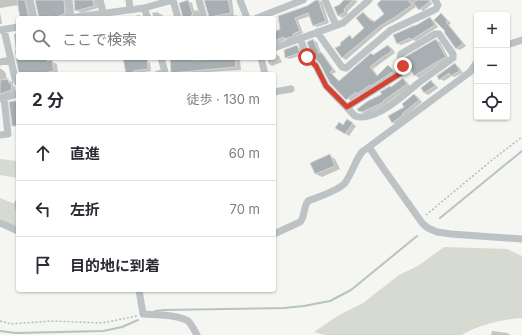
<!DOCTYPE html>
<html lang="ja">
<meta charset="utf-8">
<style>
:root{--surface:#fff;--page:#f7f7f7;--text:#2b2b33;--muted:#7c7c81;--line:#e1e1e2}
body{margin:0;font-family:Inter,"Noto Sans JP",sans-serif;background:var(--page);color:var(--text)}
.controls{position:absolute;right:12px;top:12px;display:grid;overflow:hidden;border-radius:4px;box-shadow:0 1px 3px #0004}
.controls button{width:36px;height:36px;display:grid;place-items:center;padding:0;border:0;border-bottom:1px solid var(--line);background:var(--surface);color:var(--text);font:20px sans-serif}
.stop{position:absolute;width:12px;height:12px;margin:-9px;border:3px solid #d54232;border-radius:50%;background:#fff}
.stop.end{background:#d54232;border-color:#fff;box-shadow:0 1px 4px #0008}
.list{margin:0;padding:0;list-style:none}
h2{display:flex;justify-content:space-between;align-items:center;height:52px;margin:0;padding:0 16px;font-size:17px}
h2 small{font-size:13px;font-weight:400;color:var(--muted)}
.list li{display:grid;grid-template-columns:26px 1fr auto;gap:12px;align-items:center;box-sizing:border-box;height:56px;padding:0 16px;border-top:1px solid var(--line)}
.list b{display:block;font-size:15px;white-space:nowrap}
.list em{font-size:13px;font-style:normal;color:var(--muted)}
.icon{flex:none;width:22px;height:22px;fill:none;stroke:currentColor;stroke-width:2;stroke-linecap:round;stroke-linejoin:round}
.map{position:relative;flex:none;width:522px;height:335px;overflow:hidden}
.search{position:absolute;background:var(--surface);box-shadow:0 1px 3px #0004;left:16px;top:16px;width:260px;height:44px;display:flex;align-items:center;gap:10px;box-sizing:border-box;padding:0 14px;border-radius:4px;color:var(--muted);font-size:15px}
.panel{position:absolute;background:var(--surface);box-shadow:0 1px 3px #0004;left:16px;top:72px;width:260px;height:220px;border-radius:4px}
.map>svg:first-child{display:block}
.green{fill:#d6dad1}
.shadow{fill:#0003}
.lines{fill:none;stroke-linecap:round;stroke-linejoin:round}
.stream{stroke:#b6c3c6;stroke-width:2}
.building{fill:#a7afb3;stroke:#d7d6d5}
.path{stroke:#b7bbbc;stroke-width:1.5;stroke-dasharray:2 2;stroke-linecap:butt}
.minor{stroke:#bdc2c4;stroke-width:7}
.route{stroke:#d54232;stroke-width:5}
</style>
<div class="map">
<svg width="522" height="335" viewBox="0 0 522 335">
<rect width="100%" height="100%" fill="#f5f5f2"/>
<path class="green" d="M0 159 17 161 18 166V178L0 175Z
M0 198 18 205V229L0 221Z
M444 247 507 249 522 256V318C504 319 477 325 462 335H325L314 332 339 315 363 303 399 275 418 266Z"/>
<path class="shadow" d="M0 0H31L32 18H21L18 5 0 8Z
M36 0H70V16L63 18H40Z
M75 0H97L98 8 81 13 76 10Z
M205 0H232L234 16 236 15 240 18H210Z
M318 0 322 2 329 23 317 27 314 25 310 16 298 20 303 33 296 36 297 37 288 41 286 39 276 44 274 43V33L281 29 307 6Z
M353 0 358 1 347 12 348 14 342 18 338 15 335 8Z
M382 0H430L432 4 423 11 417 6 399 19 384 27 346 60 343 58 336 48 342 45 350 36 354 39 365 28 363 13 375 22 386 14Z
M188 1 192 3 194 11 196 10 200 12 202 18H184Z
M0 12 2 24H0Z
M157 12 162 15 166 18H154L152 13Z
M441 14 451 23 449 25 466 46 460 50 456 48 446 31Z
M139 15 144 18H132L131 17Z
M430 18 434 21 438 27 416 41 413 40 401 45 397 43 415 26H416Z
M14 34H18V58H39L40 63 52 62 57 64 58 73 20 74 15 51H16Z
M313 40 317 42 321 53 324 55 336 72 332 74 340 82 388 46 392 48 395 53 385 60 373 69 378 76 388 66 397 73 362 96 360 94 351 101 331 82Z
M436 40 440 42 449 59 437 65 419 78 415 75 411 68 408 66 406 58Z
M297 46 300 48 303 55 289 59 286 57Z
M274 53 279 56 282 62 272 66 269 64 267 58H274Z
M124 58H147V61L150 63 151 71 136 73V74H127Z
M167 58H185L188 61 236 58 240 60 241 70 175 74 172 72 171 61Z
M455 65 459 67 463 73 454 77 452 76 444 81 440 79Z
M0 68 4 71 6 74 7 80 13 82V85L15 87 16 92 0 97Z
M403 79 407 82 410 86 386 104 367 114 359 111Z
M431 82 435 84 438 88 428 95 425 93Z
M415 95 418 97 422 102 396 124 392 122Z
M347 120 356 126 349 136 336 127 343 126Z
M330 156 335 159 340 169 322 177 316 174 312 164Z
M492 331 507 333 511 335H491Z"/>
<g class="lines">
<path class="stream" d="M440 218 522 151
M155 311 164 310 284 308 304 306 330 301 351 290 417 236
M0 331 16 333 103 331 122 327 138 320"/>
</g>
<path class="building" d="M17 0H25L29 18H20Z
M35 0H64L65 14 52 18 51 16 39 18Z
M74 0H93L94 6 75 11Z
M188 0 193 15H191L192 18H183L179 3Z
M204 0H228L231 13 209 17Z
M316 0H318L321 6H320L326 21 313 26 308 13 295 18 300 31 293 34 294 36 284 39V37L274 41V32L280 29 278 16 307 6Z
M344 0H353L344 9 345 12 338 16 334 7 339 5Z
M381 0H408L412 5 395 17 380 26 342 58 335 48 341 45 340 43 350 35 352 39 364 28 356 18 363 12 371 21 373 20 374 22 384 14 377 4Z
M417 0H430V1L419 10 413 3Z
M441 13 448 21 446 22 463 43 456 49 444 32 445 31 434 20Z
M430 17 435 25 411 40 410 38 397 44 393 35 415 25V26Z
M313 39 319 53 321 52 333 69 330 72 339 81 371 53 373 55 388 45 392 51 381 58 370 67 377 76 388 65 394 71 371 86 370 85 357 94 356 92 346 100 330 83 320 64 311 54 307 42Z
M436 39 446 57 433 64 414 76 409 66 407 67 405 57Z
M297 45 300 53 285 58 284 50Z
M16 58H46L47 61 52 60 54 71 38 74H19Z
M123 58H147L148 69 133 71 134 74H126Z
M170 58H192L193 60 235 58 236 67 171 73Z
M455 63 460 71 450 76 449 73 439 80 437 76Z
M403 78 407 84 383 101 384 102 362 112 358 111 357 109 368 101 382 94 380 92 390 86 391 87Z
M8 79 9 83H11L12 90 0 94V80Z
M431 80 435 86 424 93 421 88Z
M414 94 419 100 402 114 403 115 392 123 388 116 404 107 402 104Z
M13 101H18V126H12L9 102Z
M347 119 353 123 345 134 335 128 339 122 343 125Z
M330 154 335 166 315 174 310 163Z"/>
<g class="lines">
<path class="path" d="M426 215 492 160 522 137
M0 321 11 324 52 321 102 323 137 316"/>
<path class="minor" d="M30 0 34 18
M69 0 71 18
M100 0 103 12
M129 0 130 9
M173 0 178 18
M199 0 204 18
M240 0 247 18
M325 0 336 25
M144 8 148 18
M68 18 144 8 173 0
M257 18 303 0
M0 30 18 27
M4 30 11 60
M317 32 342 67 346 68 391 30 436 9 438 5 435 0
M300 38 307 57 316 66 326 86 355 116C374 123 404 95 417 84 429 75 441 67 453 58V54L439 34H435L401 54C398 61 405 66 401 73L347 107
M507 45 522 40
M274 48 343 23 369 0
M261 58 265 74
M0 62 11 60 15 79 18 83
M158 74 165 72 161 58
M274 92 291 89
M0 99 18 94
M0 135 8 134 4 98
M369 147 383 168 420 220 423 224 428 228 437 232 451 234 522 239
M18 203V207
M0 223 18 231
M274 234 300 222C305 217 303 208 308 201 318 197 338 191 345 183 352 173 355 161 362 152L470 72 477 62
M139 290 143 314C155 315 177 314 188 321 192 325 194 330 197 335"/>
</g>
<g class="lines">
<path class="route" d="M307 57 316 66 326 86 347 107 401 73 403 66"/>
</g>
</svg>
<div class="controls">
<button>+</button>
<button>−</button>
<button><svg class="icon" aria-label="locate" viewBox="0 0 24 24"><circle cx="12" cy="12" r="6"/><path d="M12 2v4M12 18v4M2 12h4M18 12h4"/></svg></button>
</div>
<div class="stop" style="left:307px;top:57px"></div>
<div class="stop end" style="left:403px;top:66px"></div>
<div class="search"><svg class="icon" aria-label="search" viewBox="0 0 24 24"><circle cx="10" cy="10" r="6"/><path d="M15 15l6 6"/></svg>ここで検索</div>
<section class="panel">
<h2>2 分<small>徒歩 · 130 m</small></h2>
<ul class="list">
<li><svg class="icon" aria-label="ahead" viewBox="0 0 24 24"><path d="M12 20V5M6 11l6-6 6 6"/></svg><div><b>直進</b></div><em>60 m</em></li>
<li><svg class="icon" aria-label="left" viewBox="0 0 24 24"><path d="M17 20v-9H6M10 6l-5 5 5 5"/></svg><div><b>左折</b></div><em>70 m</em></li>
<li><svg class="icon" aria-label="arrive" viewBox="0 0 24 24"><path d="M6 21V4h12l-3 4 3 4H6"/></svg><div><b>目的地に到着</b></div></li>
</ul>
</section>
</div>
